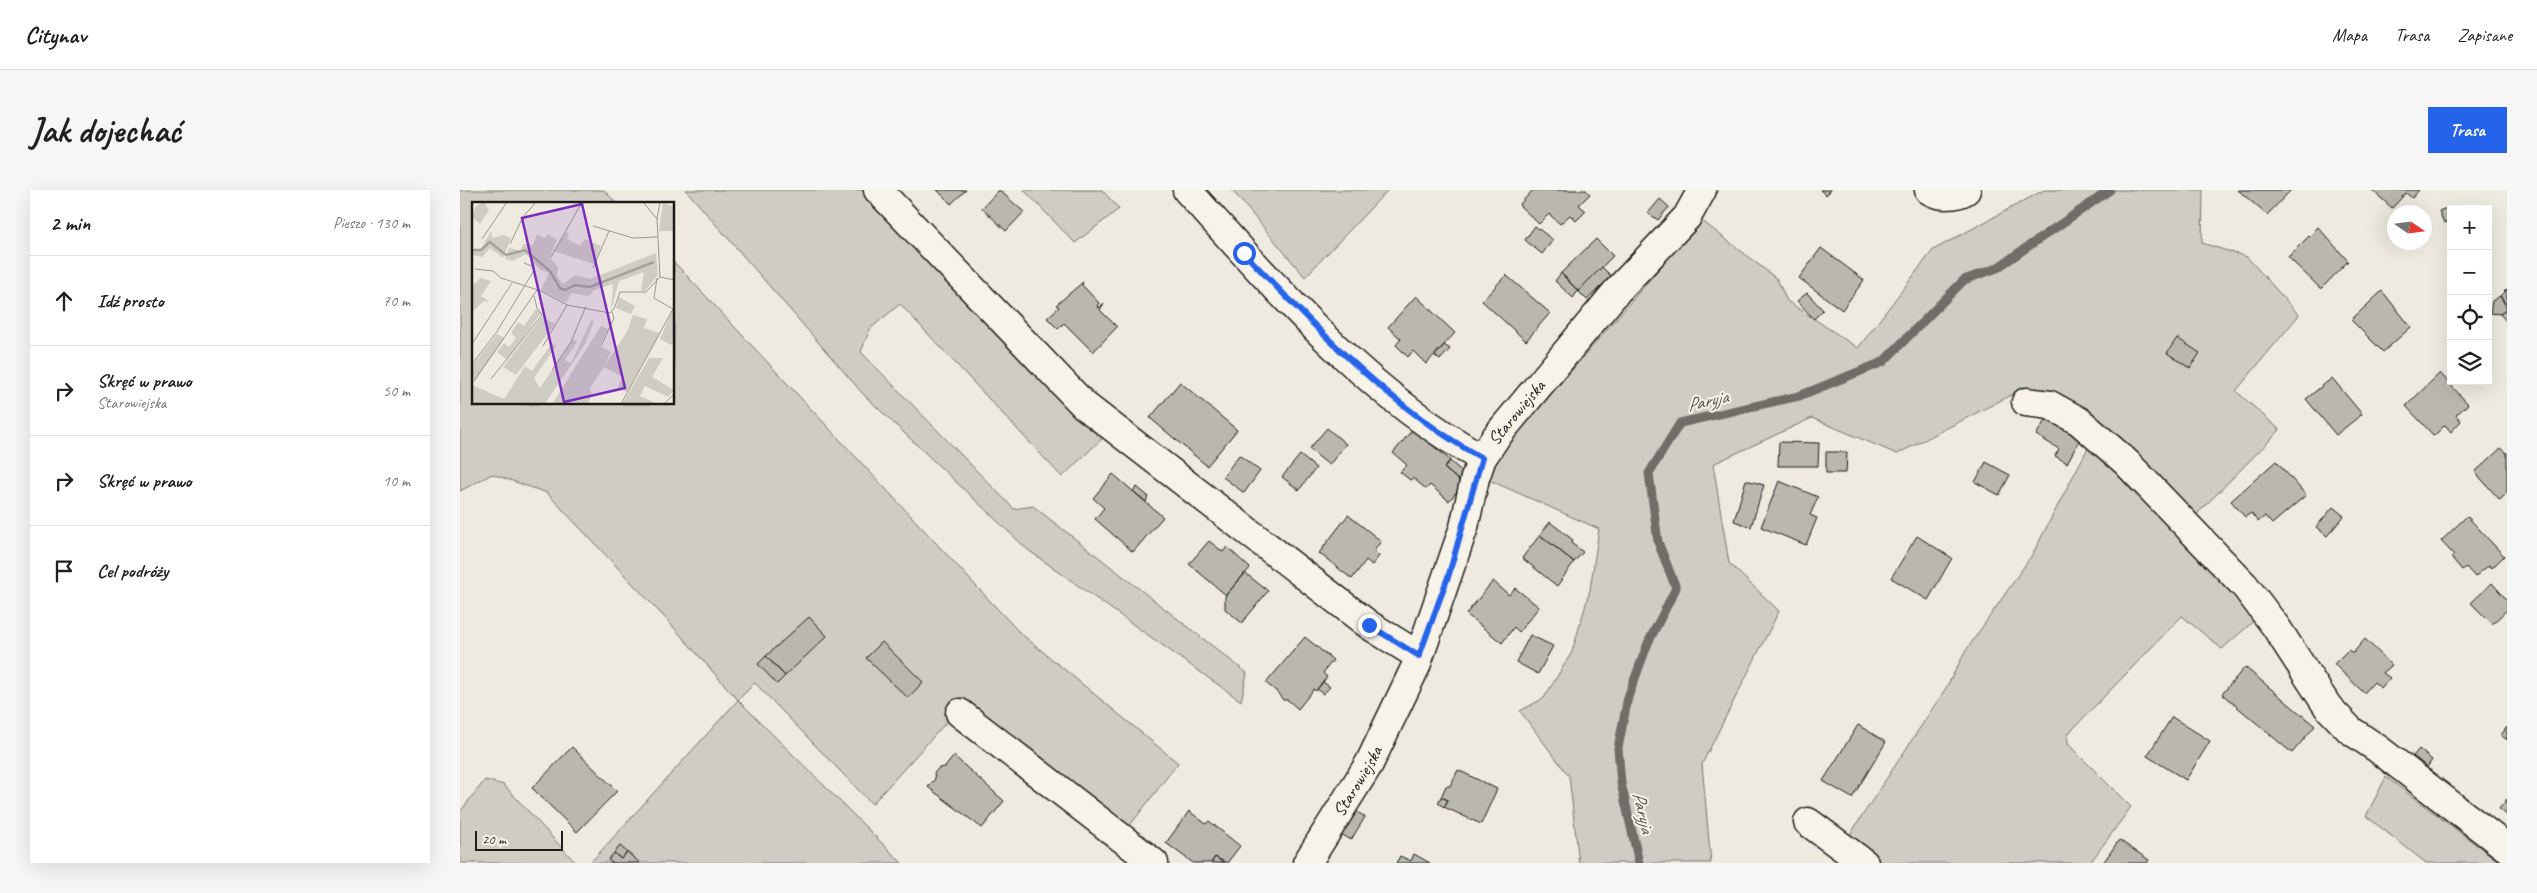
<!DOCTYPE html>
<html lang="pl">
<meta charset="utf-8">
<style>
:root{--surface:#fff;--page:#f6f6f6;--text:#202124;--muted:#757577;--line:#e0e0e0;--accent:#2563eb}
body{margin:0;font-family:Caveat,sans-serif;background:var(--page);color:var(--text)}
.controls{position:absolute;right:15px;top:15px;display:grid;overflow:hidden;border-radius:0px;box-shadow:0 5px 20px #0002}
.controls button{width:45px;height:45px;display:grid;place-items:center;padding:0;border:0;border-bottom:1px solid var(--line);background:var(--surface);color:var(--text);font:25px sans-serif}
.compass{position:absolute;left:1927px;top:15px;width:45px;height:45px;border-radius:50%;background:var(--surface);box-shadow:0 5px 20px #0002;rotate:103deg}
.scale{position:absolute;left:15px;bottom:12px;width:88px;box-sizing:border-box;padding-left:5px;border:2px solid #1c1c1c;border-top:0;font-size:14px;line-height:18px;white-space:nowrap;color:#1c1c1c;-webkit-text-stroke:4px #f7f3e8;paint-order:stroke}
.stop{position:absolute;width:15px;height:15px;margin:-11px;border:4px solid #2563eb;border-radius:50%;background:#fff}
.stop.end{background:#2563eb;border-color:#fff;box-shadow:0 1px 5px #0008}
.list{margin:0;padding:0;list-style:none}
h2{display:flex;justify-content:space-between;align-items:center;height:65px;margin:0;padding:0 20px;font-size:21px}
h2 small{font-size:16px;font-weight:400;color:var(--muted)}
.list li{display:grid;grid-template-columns:32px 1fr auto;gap:15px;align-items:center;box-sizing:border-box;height:90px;padding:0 20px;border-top:1px solid var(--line)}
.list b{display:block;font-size:19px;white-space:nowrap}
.list p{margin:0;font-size:16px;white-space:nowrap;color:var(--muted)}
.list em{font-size:16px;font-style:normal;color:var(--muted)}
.icon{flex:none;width:28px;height:28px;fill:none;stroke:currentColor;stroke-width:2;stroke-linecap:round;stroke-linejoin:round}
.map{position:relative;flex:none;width:2047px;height:673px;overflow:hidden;border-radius:0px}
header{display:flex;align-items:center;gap:30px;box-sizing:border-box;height:70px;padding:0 25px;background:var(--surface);border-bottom:1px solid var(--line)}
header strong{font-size:24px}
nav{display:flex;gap:28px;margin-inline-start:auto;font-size:18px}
.intro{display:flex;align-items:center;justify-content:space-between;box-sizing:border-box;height:120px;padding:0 30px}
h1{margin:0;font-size:35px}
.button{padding:12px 22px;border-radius:0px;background:var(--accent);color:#fff;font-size:18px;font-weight:700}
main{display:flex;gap:30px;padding:0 30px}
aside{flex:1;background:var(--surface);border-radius:0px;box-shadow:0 5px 20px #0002}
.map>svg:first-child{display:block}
.green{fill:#cfccc3;stroke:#767470}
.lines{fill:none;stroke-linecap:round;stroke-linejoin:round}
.stream{stroke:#6f6d69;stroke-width:9}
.building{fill:#bab7af;stroke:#1c1c1c}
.minor-casing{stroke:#1c1c1c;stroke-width:31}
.minor{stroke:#f7f3e8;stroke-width:28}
.route{stroke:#2563eb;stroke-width:6}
.labels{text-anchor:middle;stroke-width:4;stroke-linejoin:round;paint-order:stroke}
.street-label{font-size:18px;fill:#1c1c1c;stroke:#f7f3e8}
.water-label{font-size:19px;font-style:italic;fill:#535250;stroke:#f7f3e8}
.inset-river{fill:none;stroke:#a6a39d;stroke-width:2.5}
.inset-road{fill:none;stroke:#9a9892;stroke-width:1}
.view{fill:#7b2cbf;fill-opacity:0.15;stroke:#7b2cbf;stroke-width:2.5}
.inset-edge{fill:none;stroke:#1c1c1c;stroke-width:2.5}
</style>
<header>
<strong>Citynav</strong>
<nav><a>Mapa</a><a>Trasa</a><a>Zapisane</a></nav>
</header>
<div class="intro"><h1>Jak dojechać</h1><a class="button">Trasa</a></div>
<main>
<aside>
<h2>2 min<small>Pieszo · 130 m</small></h2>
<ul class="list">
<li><svg class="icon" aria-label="ahead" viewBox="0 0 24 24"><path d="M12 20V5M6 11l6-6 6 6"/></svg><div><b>Idź prosto</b></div><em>70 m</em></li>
<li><svg class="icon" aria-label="right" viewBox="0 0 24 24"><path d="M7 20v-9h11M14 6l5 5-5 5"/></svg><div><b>Skręć w prawo</b><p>Starowiejska</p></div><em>50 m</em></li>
<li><svg class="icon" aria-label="right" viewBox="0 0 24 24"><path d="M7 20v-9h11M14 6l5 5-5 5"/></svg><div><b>Skręć w prawo</b></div><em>10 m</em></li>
<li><svg class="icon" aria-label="arrive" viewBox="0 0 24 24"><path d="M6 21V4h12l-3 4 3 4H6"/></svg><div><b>Cel podróży</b></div></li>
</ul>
</aside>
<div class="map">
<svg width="2047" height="673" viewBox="0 0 2047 673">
<rect width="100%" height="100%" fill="#eeeae0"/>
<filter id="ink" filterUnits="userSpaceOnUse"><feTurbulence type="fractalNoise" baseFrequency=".02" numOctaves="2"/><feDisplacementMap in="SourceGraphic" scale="10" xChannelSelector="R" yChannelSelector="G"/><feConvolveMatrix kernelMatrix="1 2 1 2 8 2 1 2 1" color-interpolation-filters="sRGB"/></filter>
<g filter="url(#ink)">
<path class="green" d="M0 0H144L157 14H14V214H214V72L559 442 718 573 664 643 504 513 412 614 295 493 278 510 442 673H130L278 510 207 430 87 303 32 284 0 301Z
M226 0H403L476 77 648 243 602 287 440 114 410 139 401 162 554 319 573 316 787 483 781 511 568 360 404 205Z
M564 0H642L659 19 615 53Z
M772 0H928L845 87Z
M1584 0H1743L1742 53 1787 67 1839 125 1776 201 1820 240 1736 325 1618 222 1576 203 1557 202 1437 264 1352 228 1253 274 1269 373 1319 421 1242 574 1251 673H1119L1109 586 1060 521 1084 508 1112 462 1130 400 1139 339 1029 290 1039 265 1241 30 1317 89 1327 111 1398 158 1473 60Z
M1630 254 1671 300 1741 362 1795 430 1762 459 1722 426 1608 544V554L1671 617 1630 673H1419L1387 649 1486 498 1505 462 1572 365Z
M1926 587 2041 673H1966L1906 626Z
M25 590 44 595 116 673H0V622Z"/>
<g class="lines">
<path class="stream" d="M1179 673 1161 593 1158 558 1168 507 1188 453 1216 398 1198 352 1189 283 1220 233 1339 206 1423 172 1504 90 1537 78 1650 0"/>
</g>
<path class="building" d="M477 0H506L491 14Z
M539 0 564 22 546 41 522 18Z
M1073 0H1126L1130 4 1119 15 1126 21 1116 31 1110 25 1100 34 1089 24 1079 34 1059 15Z
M1360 0H1371L1366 5Z
M1778 0H1831L1807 25Z
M1912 0H1959L1952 8 1946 3 1932 18Z
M1200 9 1209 17 1198 30 1188 23Z
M1989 17 1991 30 1984 33 1979 21Z
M1075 36 1093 50 1082 64 1065 50Z
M1858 37 1888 71 1861 99 1828 67Z
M1136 49 1153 66 1118 101 1101 83Z
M1361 58 1404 90 1382 120 1339 88Z
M1142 77 1151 86 1127 110 1118 101Z
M1101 83 1118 101 1113 108 1095 91Z
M1046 85 1090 123 1066 151 1022 111Z
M623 92 622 95 639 113 637 116 639 118 644 113 640 120 657 137 633 162 604 133 598 139 587 128 599 117 596 115Z
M2047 99V115L2040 106Z
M1922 101 1951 137 1923 162 1891 130Z
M1347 103 1363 120 1354 129 1337 111Z
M956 106 995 143 966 174 953 161 948 167 936 155 941 149 928 137Z
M2040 106 2047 118 2040 124 2030 123 2032 111Z
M2047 118V132L2040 124Z
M1717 148 1740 163 1730 178 1707 163Z
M984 155 990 159 980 170 975 166Z
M1980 183 2008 214 1996 225 2001 231 1991 242 1985 235 1974 246 1946 216Z
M1872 188 1902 224 1876 245 1846 209Z
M720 192 777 240 747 276 690 228Z
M1586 229 1620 249 1607 273 1595 266 1599 259 1576 245Z
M867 238 886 254 869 275 849 259Z
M953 239 990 270 984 278 1003 294 989 311 970 295 966 299 953 288 950 290 940 282 947 275 933 263Z
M1319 252 1359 253 1358 276H1318Z
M2041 258 2047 263V303L2040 310 2015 282Z
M1366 262H1387L1386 283H1366Z
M779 265 800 281 784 303 763 287Z
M840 265 856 278 839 300 822 287Z
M990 271 1007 286 1003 294 984 278Z
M1816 271 1846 305 1812 334 1805 326 1798 332 1791 323 1785 327 1771 311Z
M1526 272 1550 285 1539 305 1515 292Z
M653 284 703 327 673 362 635 329 644 318 633 308Z
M1286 290 1304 295 1291 337 1274 331Z
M1319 291 1358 307 1350 325 1357 328 1346 355 1301 337Z
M677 297 688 306 686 312 673 301Z
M1873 317 1884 326 1867 346 1856 337Z
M888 325 921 351 914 361 919 366 912 375 906 370 892 389 859 363Z
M2007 326 2044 366 2032 378 2029 375 2015 387 2006 377 2002 380 1991 367 1994 365 1981 351Z
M1090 332 1113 350 1111 353 1123 362 1114 372 1080 345Z
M1080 345 1114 372 1097 396 1062 368Z
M1457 346 1492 368 1468 410 1431 388Z
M749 351 763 362 767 357 790 378 766 405 729 374Z
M785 383 808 401 782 433 765 419V406Z
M1033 391 1049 405 1055 398 1079 417 1059 442 1054 437 1042 453 1006 424Z
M2032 393 2047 410V420L2032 434 2011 413Z
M349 427 367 446 325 486 306 466Z
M1070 445 1093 456 1078 484 1056 472Z
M845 447 873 470 863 483 867 487 856 501 854 499 838 519 828 510H823L816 501 806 493Z
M1905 449 1932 475 1923 483 1930 488 1921 498 1914 492 1904 503 1874 474 1888 460 1893 463Z
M422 452 463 492 448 508 406 468Z
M306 466 325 486 317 494 298 474Z
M1785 477 1855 536 1832 563 1762 504Z
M863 492 870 497 863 504 857 499Z
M1712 527 1750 551 1726 590 1687 566Z
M1398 535 1426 552 1392 608 1363 591Z
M2047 537V550L2041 545Z
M112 557 157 601 117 642 72 598Z
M1959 559 1972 570 1967 577 1953 566Z
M494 566 544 611 522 638 468 597 475 589 474 583 479 578 485 577Z
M998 580 1037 599 1021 634 984 617 988 610 981 607 986 596H990Z
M981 607 988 610 984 617 978 613Z
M2047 609V625L2039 619Z
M729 621 746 634 749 631 780 656 767 673 755 667 751 673H733L706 653Z
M896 621 905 627 891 650 881 644Z
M1659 650 1689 670 1687 673H1643Z
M160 656 167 662 161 669 154 663Z
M167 662 180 673H152L148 670 154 663 161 669Z
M954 664 970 673H936L940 666 951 671Z
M755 667 764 673H751Z"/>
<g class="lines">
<defs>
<g id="minor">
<path d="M418 0 624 215 909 435 959 466"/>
<path d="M727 0C814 96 907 205 1022 268"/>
<path d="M1469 0C1479 7 1497 6 1506 0"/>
<path d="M1566 212 1590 215 1619 231 1666 272 1785 396 1816 437 1868 517 1890 540 1918 559 2047 658"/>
<path d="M500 523 694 673"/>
<path d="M1348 632 1404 673"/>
<path id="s1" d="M847 673 909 574 956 476 1004 337 1015 288 1022 268 1036 247 1157 101 1227 27 1242 0"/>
</g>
</defs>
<use href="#minor" class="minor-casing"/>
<use href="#minor" class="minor"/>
</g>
</g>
<g class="lines" filter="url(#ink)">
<path class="route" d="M784 63C856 138 930 217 1022 268L989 384 959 466 909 435"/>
</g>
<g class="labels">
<g class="street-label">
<text dy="6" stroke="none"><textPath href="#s1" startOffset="501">Starowiejska</textPath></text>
<text dy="6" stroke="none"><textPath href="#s1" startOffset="96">Starowiejska</textPath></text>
</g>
<g class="water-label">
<text transform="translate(1247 210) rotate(-13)" y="7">Paryja</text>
<text transform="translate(1184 622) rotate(77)" y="7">Paryja</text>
</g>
</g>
<g transform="translate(12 12)">
<rect width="202" height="202" fill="#eeeae0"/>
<path d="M12 0 17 8 8 22 0 15 4 4ZM191 0 202 5V29H187ZM19 29 20 36 31 33 39 36 31 56 18 46 10 55 0 53V47H9ZM94 30 97 32 95 37 108 44 113 37 129 44 122 62 81 49ZM65 32 73 36 76 32 85 38 78 55 86 66 85 74 91 82 103 73 118 77 184 51 186 73 173 89H169L172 70 147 79 139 109 141 82 122 88 117 94 99 91 94 101 69 88 77 71 67 67 54 52 41 59 33 57 37 46 49 49 51 42 61 43ZM8 76 19 79 9 94 18 100 12 99 0 110V85ZM147 95 163 104 159 112 144 106ZM202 104V139L199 143 188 137ZM64 107 69 111 35 158 25 150 32 141 37 145 44 136 39 131 46 120 52 124ZM161 113 175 117 172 126 188 131 155 190 145 186 151 175 132 165 118 186 120 194 115 202H80L129 124 136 127 128 144 139 150 132 164 155 130ZM70 115 83 122 44 173 31 165ZM119 119H122L113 142 73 202H0V183L32 197 53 164 60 169 80 141 84 144 62 176 68 186 101 137 105 140 93 158 99 161ZM25 132 33 136 0 183V164ZM177 156H191L180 175 202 188 196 195 173 184 168 194 186 202H150Z" fill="#cfccc3"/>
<path class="inset-river" d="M0 48H9L18 40 34 53 53 48 78 69 88 86 93 88 103 83 118 85 182 60"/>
<path class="inset-road" d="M171 0 185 17 188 75M185 17 188 0M121 24 161 36 185 35M10 37 35 0M38 42 51 15 64 0M79 55 110 0M121 66 137 29M3 67 21 69 29 76 69 89 95 103 138 111 142 107 148 90H174L188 75M188 75 203 78M0 142 40 81M71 144 95 103M129 144 142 116 140 110M0 162 24 131 61 70 62 65 52 61M80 168 99 140 114 104M19 177 70 113 65 106 62 94M2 179 65 88M149 202 201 107 182 96 185 76M192 202 203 191"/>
<path class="view" d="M110 2 153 186 92 200 50 16Z"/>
<rect width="202" height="202" class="inset-edge"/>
</g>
</svg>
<div class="controls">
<button>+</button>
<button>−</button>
<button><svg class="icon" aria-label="locate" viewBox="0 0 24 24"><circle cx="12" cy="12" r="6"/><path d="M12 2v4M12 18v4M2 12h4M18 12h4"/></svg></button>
<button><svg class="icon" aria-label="layers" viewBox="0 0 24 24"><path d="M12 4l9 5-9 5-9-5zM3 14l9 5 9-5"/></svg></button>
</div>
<svg class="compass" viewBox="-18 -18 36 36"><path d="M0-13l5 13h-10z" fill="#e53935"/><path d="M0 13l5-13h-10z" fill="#757577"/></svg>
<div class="scale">20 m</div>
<div class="stop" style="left:784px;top:63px"></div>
<div class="stop end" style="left:909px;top:435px"></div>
</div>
</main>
